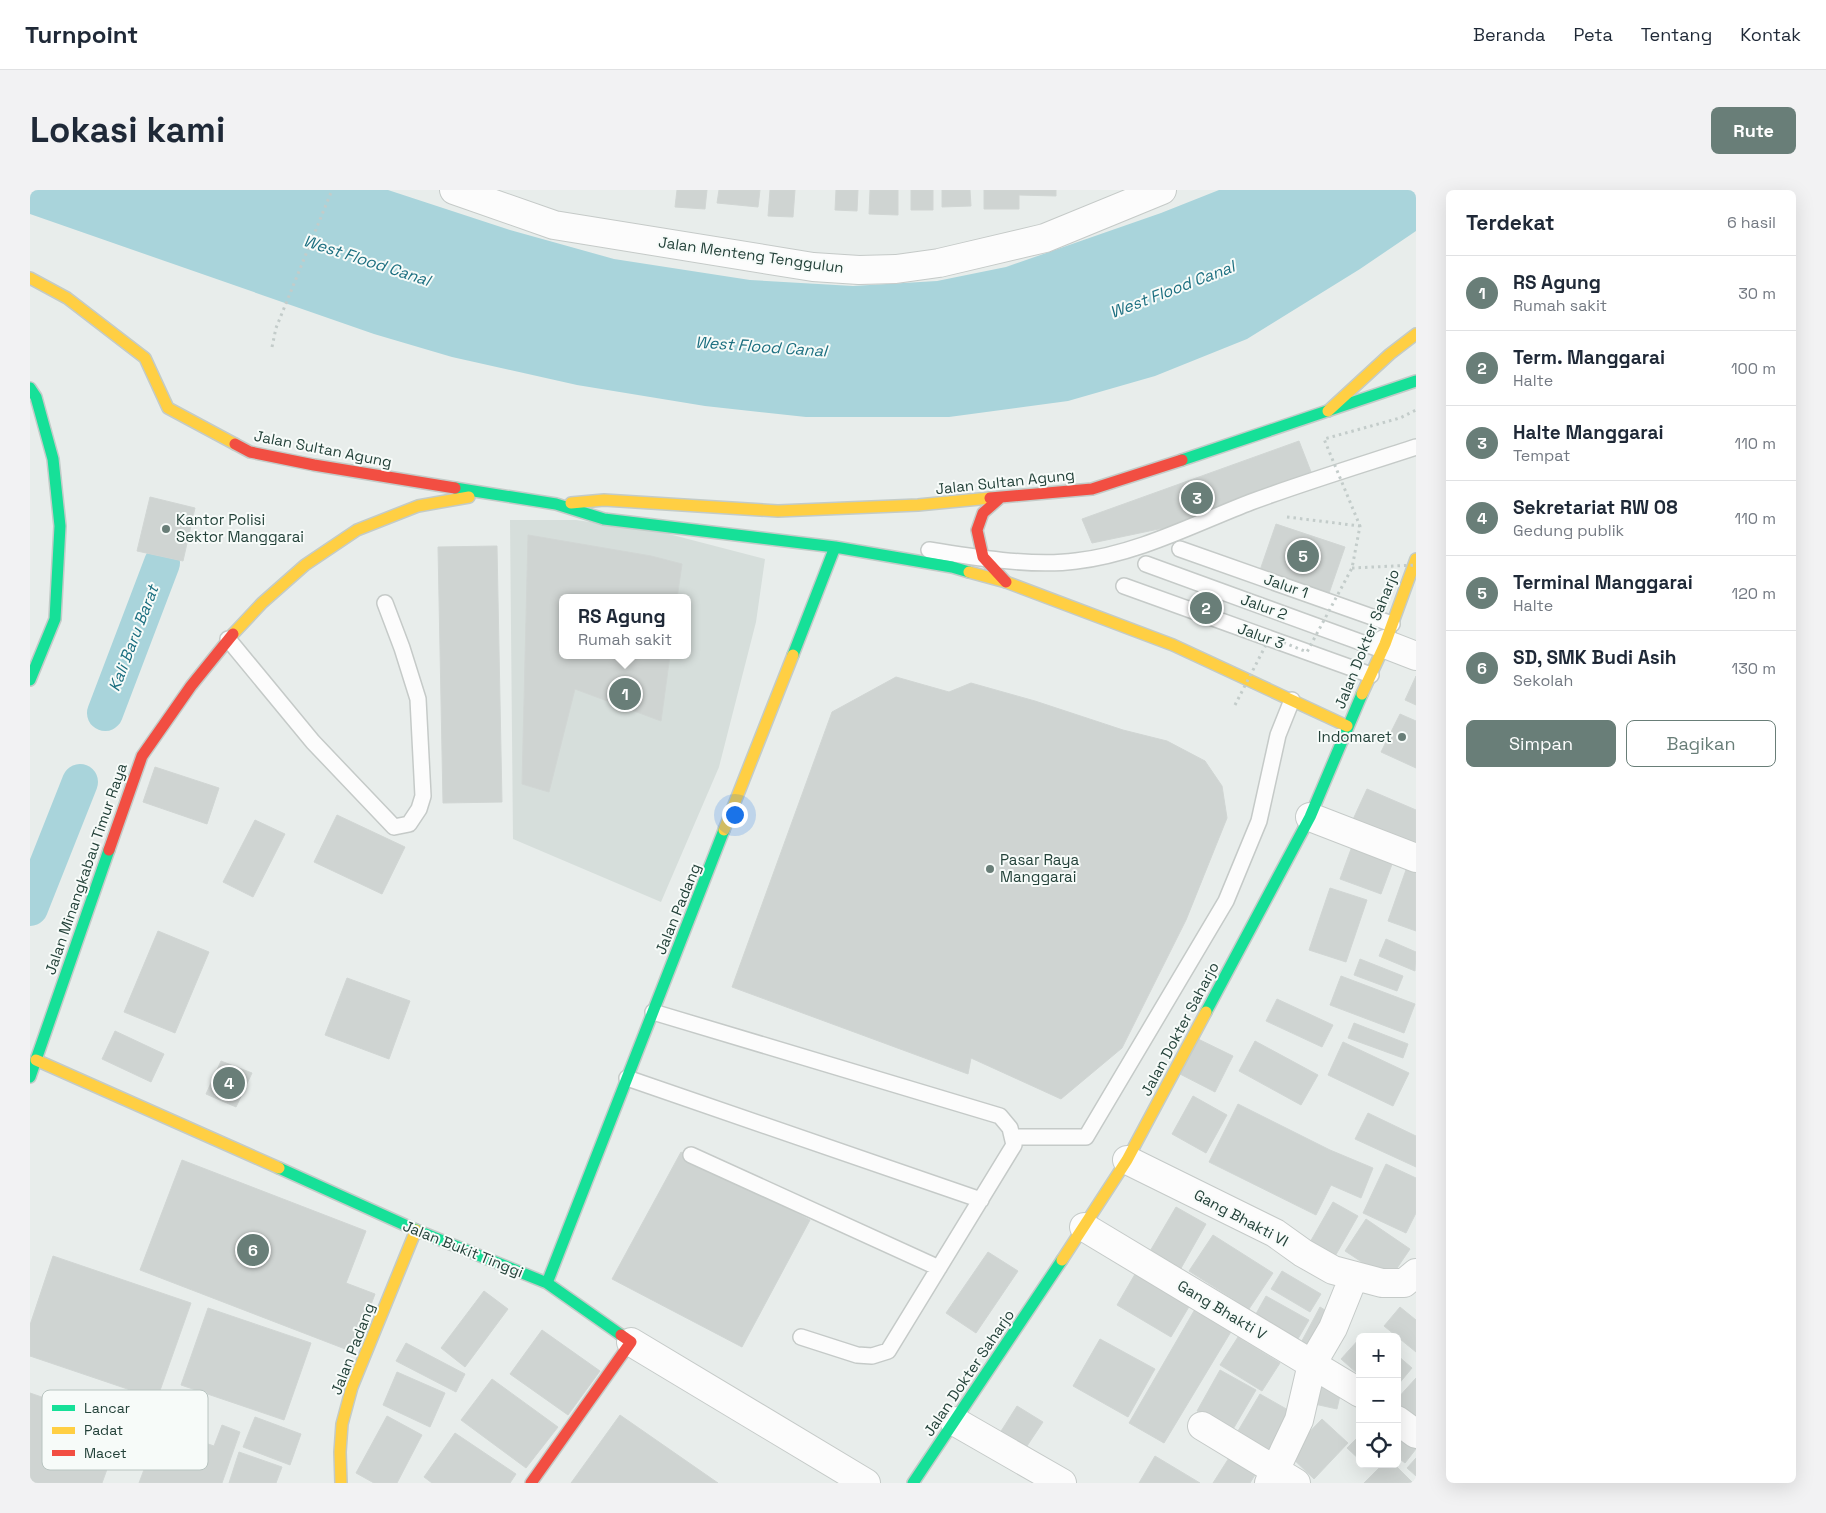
<!DOCTYPE html>
<html lang="id">
<meta charset="utf-8">
<style>
:root{--surface:#fff;--page:#f2f2f3;--text:#1f2937;--muted:#747a83;--line:#e0e1e3;--accent:#697e78}
body{margin:0;font-family:"Space Grotesk",sans-serif;background:var(--page);color:var(--text)}
.controls{position:absolute;right:15px;bottom:15px;display:grid;overflow:hidden;border-radius:8px;box-shadow:0 5px 20px #0002}
.controls button{width:45px;height:45px;display:grid;place-items:center;padding:0;border:0;border-bottom:1px solid var(--line);background:var(--surface);color:var(--text);font:25px sans-serif}
.you{position:absolute;left:704px;top:624px;width:18px;height:18px;margin:-12px;border:4px solid #fff;border-radius:50%;background:#1a73e8;box-shadow:0 0 0 8px #1a73e833}
.badge{display:grid;place-items:center;width:32px;height:32px;border-radius:50%;background:var(--accent);color:#fff;font-size:16px;font-weight:700}
.pin{position:absolute;translate:-50% -50%;border:2px solid #fff;box-shadow:0 1px 5px #0006}
.popup{position:absolute;left:529px;top:404px;width:132px;height:65px;box-sizing:border-box;display:grid;place-content:center;border-radius:8px;background:var(--surface);filter:drop-shadow(0 1px 4px #0005);font-size:16px;white-space:nowrap;color:var(--muted)}
.popup b{font-size:19px;color:var(--text)}
.popup::after{content:'';position:absolute;left:50%;top:100%;margin-left:-10px;border:10px solid transparent;border-top-color:var(--surface)}
.list{margin:0;padding:0;list-style:none}
h2{display:flex;justify-content:space-between;align-items:center;height:65px;margin:0;padding:0 20px;font-size:21px}
h2 small{font-size:16px;font-weight:400;color:var(--muted)}
.list li{display:grid;grid-template-columns:32px 1fr auto;gap:15px;align-items:center;box-sizing:border-box;height:75px;padding:0 20px;border-top:1px solid var(--line)}
.list b{display:block;font-size:19px;white-space:nowrap}
.list p{margin:0;font-size:16px;white-space:nowrap;color:var(--muted)}
.list em{font-size:16px;font-style:normal;color:var(--muted)}
.actions{display:flex;gap:10px;padding:15px 20px}
.actions a{flex:1;padding:11px 0;border:1px solid var(--accent);border-radius:8px;text-align:center;font-size:18px;color:var(--accent)}
.actions .main{background:var(--accent);color:#fff}
.icon{flex:none;width:28px;height:28px;fill:none;stroke:currentColor;stroke-width:2;stroke-linecap:round;stroke-linejoin:round}
.map{position:relative;flex:none;width:1386px;height:1293px;overflow:hidden;border-radius:8px}
header{display:flex;align-items:center;gap:30px;box-sizing:border-box;height:70px;padding:0 25px;background:var(--surface);border-bottom:1px solid var(--line)}
header strong{font-size:24px}
nav{display:flex;gap:28px;margin-inline-start:auto;font-size:18px}
.intro{display:flex;align-items:center;justify-content:space-between;box-sizing:border-box;height:120px;padding:0 30px}
h1{margin:0;font-size:35px}
.button{padding:12px 22px;border-radius:8px;background:var(--accent);color:#fff;font-size:18px;font-weight:700}
main{display:flex;gap:30px;padding:0 30px}
aside{flex:1;background:var(--surface);border-radius:8px;box-shadow:0 5px 20px #0002}
.map>svg:first-child{display:block}
.built{fill:#d6dedb;fill-rule:evenodd}
.water{fill:#a9d4db}
.lines{fill:none;stroke-linecap:round;stroke-linejoin:round}
.canal{stroke:#a9d4db;stroke-width:36}
.building{fill:#cfd4d2;stroke:#d1d6d4}
.lane-casing{stroke:#c5cac8;stroke-width:18}
.street-casing{stroke:#c5cac8;stroke-width:30}
.fast-casing{stroke:#c3cbc8;stroke-width:14}
.slow-casing{stroke:#c3cbc8;stroke-width:14}
.jam-casing{stroke:#c3cbc8;stroke-width:14}
.path{stroke:#c3ccca;stroke-width:3;stroke-dasharray:2.5 4;stroke-linecap:butt}
.lane{stroke:#fcfcfc;stroke-width:15}
.street{stroke:#fcfcfc;stroke-width:28}
.fast{stroke:#16e098;stroke-width:11}
.slow{stroke:#ffcf43;stroke-width:11}
.jam{stroke:#f24e42;stroke-width:11}
.path-bridge{stroke:#c3ccca;stroke-width:3;stroke-dasharray:2.5 4;stroke-linecap:butt}
.poi-dot{fill:#697e78;stroke:#f7fbf9;stroke-width:2}
.labels{text-anchor:middle;stroke-width:4;stroke-linejoin:round;paint-order:stroke}
.street-label{font-size:15px;fill:#24423a;stroke:#f7fbf9}
.poi-label{font-size:15px;fill:#24423a;stroke:#f7fbf9;text-anchor:start}
.water-label{font-size:16px;font-style:italic;fill:#1c6f80;stroke:#f7fbf9}
.key{fill:#f7fbf9;stroke:#b8c4c0;stroke-width:1}
.key-label{font-size:14px;fill:#24423a}
</style>
<header>
<strong>Turnpoint</strong>
<nav><a>Beranda</a><a>Peta</a><a>Tentang</a><a>Kontak</a></nav>
</header>
<div class="intro"><h1>Lokasi kami</h1><a class="button">Rute</a></div>
<main>
<div class="map">
<svg width="1386" height="1293" viewBox="0 0 1386 1293">
<rect width="100%" height="100%" fill="#e8edeb"/>
<path class="built" d="M480 330H546L631 342 735 369 726 432 689 577 631 712 483 649ZM532 408H658V465H532Z"/>
<path class="water" d="M0 0H358L480 40 584 69 720 90 823 96 907 91 976 77 1131 23 1189 0H1386V41L1330 79 1217 149 1125 186 1038 211 919 227H776L675 216 547 195 422 167 344 144 0 24Z"/>
<g class="lines">
<path class="canal" d="M75 523 132 373
M0 718 50 592"/>
</g>
<path class="building" d="M647 0H677L675 19 645 17Z
M689 0H730L728 17 687 13Z
M740 0H765L763 27 738 26Z
M806 0H828L827 21 805 20Z
M840 0H868V25L839 24Z
M881 0H903V20H881Z
M912 0H940L941 16 912 17Z
M954 0H1026V6L989 5V19H954Z
M1269 251 1283 287 1143 336 1062 353 1052 329Z
M120 307 165 318 153 371 107 361Z
M1246 334 1315 357 1297 409 1228 386Z
M498 345 621 366 652 374 647 408H532V465H640L631 531 545 499 519 602 492 594Z
M467 356 472 612 413 613 408 357Z
M1386 486V515L1375 510Z
M866 487 919 502 941 493 1005 511 1093 540 1137 551 1175 571 1192 596 1197 628 1156 730 1092 858 1031 909 941 868 938 884 702 797 802 522Z
M1370 524 1386 531V578L1351 562Z
M125 577 189 598 177 634 113 612Z
M1337 599 1386 620V665L1320 636Z
M307 625 375 657 352 704 284 672Z
M225 630 255 644 223 707 193 692Z
M1324 651 1365 666 1351 704 1310 689Z
M1377 677 1386 681V741L1358 731Z
M1300 698 1337 710 1316 772 1279 760Z
M128 741 179 762 145 843 94 822Z
M1356 749 1386 762 1385 781 1349 766Z
M1330 769 1373 786 1367 801 1324 785Z
M1311 786 1385 814 1374 843 1300 815Z
M317 788 380 811 359 869 295 845Z
M1247 809 1303 835 1292 857 1236 831Z
M1324 833 1378 854 1373 868 1318 848Z
M85 841 134 864 121 892 72 869Z
M1168 849 1203 866 1185 902 1150 884Z
M1225 851 1288 885 1271 915 1209 881Z
M1313 852 1379 883 1363 916 1298 885Z
M191 871 222 883 206 917 176 904Z
M1163 906 1197 925 1176 963 1142 944Z
M1208 914 1300 960 1343 978 1331 1008 1301 995 1286 1025 1179 972Z
M1338 923 1386 946V977L1325 949Z
M651 962 780 1030 712 1157 582 1089Z
M152 970 336 1041 316 1093 345 1104 323 1162 110 1080Z
M1356 974 1386 988V1023L1376 1043 1333 1023Z
M1303 1012 1328 1026 1304 1068 1279 1054Z
M1146 1017 1176 1034 1150 1080 1119 1063Z
M1336 1029 1380 1059 1359 1090 1315 1061Z
M1183 1045 1243 1083 1219 1119 1159 1081Z
M958 1062 988 1081 946 1143 916 1123Z
M23 1066 161 1113 127 1209 0 1166V1135Z
M1108 1079 1163 1110 1141 1147 1087 1115Z
M1252 1081 1291 1104 1280 1122 1241 1099Z
M454 1101 478 1119 435 1177 411 1158Z
M1236 1106 1279 1130 1265 1154 1222 1131Z
M1168 1114 1205 1135 1134 1253 1099 1233Z
M1290 1117 1305 1126 1283 1168 1267 1160Z
M1370 1117 1386 1130V1162L1354 1136Z
M178 1118 281 1153 254 1230 151 1195Z
M512 1140 570 1181 538 1225 480 1184Z
M1208 1147 1250 1173 1232 1201 1190 1175Z
M1330 1148V1181L1328 1184 1311 1169Z
M1070 1149 1125 1179 1098 1227 1043 1196Z
M376 1153 435 1184 426 1202 366 1171Z
M1367 1165 1382 1178 1367 1196Z
M1190 1180 1226 1200 1202 1241 1167 1221Z
M367 1182 415 1203 400 1237 353 1215Z
M1286 1186 1313 1192 1307 1219 1280 1213Z
M1386 1188V1232L1367 1216V1209Z
M462 1189 528 1237 496 1278 431 1230Z
M0 1203 93 1235 72 1293H0Z
M1230 1204 1267 1225 1243 1267 1205 1246Z
M987 1216 1013 1232 993 1262 968 1246Z
M137 1218 162 1227 155 1246 184 1256 192 1235 210 1242 192 1293H109Z
M590 1225 688 1293H541Z
M357 1226 392 1245 367 1293H344L326 1283Z
M225 1227 271 1244 260 1275 213 1257Z
M1292 1229 1318 1253 1284 1289 1258 1264Z
M1377 1242 1386 1249V1259L1375 1273 1367 1267V1253Z
M425 1243 486 1284 480 1293H402L394 1287Z
M1330 1245V1270L1317 1258Z
M1204 1260 1230 1277 1220 1293H1183Z
M209 1262 252 1277 246 1293H199Z
M1125 1266 1170 1293H1109Z
M1386 1268V1286L1377 1278Z
M1353 1274H1364L1383 1293H1334Z"/>
<g class="lines">
<defs>
<path id="lane" d="M1150 359 1362 434
M899 360C941 367 1003 377 1046 371 1107 364 1164 334 1221 312 1275 292 1331 275 1386 257
M1116 374 1352 460
M1094 396 1341 485
M198 449 283 552 364 637 379 634 389 619 393 606 388 509 372 458 355 413
M623 822 970 926 980 938 984 955 858 1161 842 1166 827 1165 771 1147
M597 888 951 1010
M983 947H1056L1196 711 1229 631 1248 545 1262 510
M661 965 909 1078"/>
<path id="street" d="M424 0 524 35 783 77 829 80 866 79 909 73 1015 48 1132 0
M1355 454 1386 466
M1280 627 1386 668
M1097 970 1245 1043 1273 1063 1303 1080 1352 1093H1374L1386 1083
M1054 1037 1330 1203
M601 1152 836 1293
M1367 1230 1386 1244
M924 1231 1032 1293
M1172 1236 1266 1293
M1239 1293 1269 1230 1282 1174 1303 1138 1324 1086"/>
<path id="fast" d="M0 198 6 207 23 269 30 336 25 429 0 490
M1152 270 1386 191
M425 298 526 314 574 329 805 357 922 377 939 382
M763 465 805 357
M1176 822 1280 627 1332 504
M0 887 79 660
M249 978 386 1040 517 1093 591 1145
M517 1093 694 640
M883 1293 1032 1070"/>
<path id="slow" d="M0 88 37 108 115 168 138 218 205 254
M1298 221 1360 164 1386 144
M541 313 574 310 748 321 888 315 960 308
M939 382 976 392 1143 455 1317 536
M203 444 232 413 275 375 327 340 388 316 439 307
M1332 504 1355 454 1386 369
M694 640 763 465
M6 870 249 978
M1032 1070 1097 970 1176 822
M311 1293 310 1262 312 1234 322 1197 386 1040"/>
<path id="jam" d="M205 254 220 262 284 275 425 298
M960 308 1062 299 1152 270
M970 308 953 323 947 340 953 367 976 392
M79 660 112 566 161 496 203 444
M501 1293 601 1152 591 1145"/>
</defs>
<use href="#lane" class="lane-casing"/>
<use href="#street" class="street-casing"/>
<use href="#fast" class="fast-casing"/>
<use href="#slow" class="slow-casing"/>
<use href="#jam" class="jam-casing"/>
<path class="path" d="M242 157 246 138 302 0
M1257 327 1330 336"/>
<use href="#lane" class="lane"/>
<use href="#street" class="street"/>
<use href="#fast" class="fast"/>
<use href="#slow" class="slow"/>
<use href="#jam" class="jam"/>
<path class="path-bridge" d="M1322 378 1386 375
M1205 515 1240 447 1277 462 1322 378 1330 336 1294 249 1370 228 1386 220"/>
</g>
<g class="poi-dot">
<circle cx="136" cy="339" r="5"/>
<circle cx="1372" cy="547" r="5"/>
<circle cx="960" cy="679" r="5"/>
</g>
<g class="labels">
<g class="street-label">
<text transform="translate(721 65) rotate(8)" y="5">Jalan Menteng Tenggulun</text>
<text transform="translate(293 259) rotate(11)" y="5">Jalan Sultan Agung</text>
<text transform="translate(975 292) rotate(-6)" y="5">Jalan Sultan Agung</text>
<text transform="translate(1256 396) rotate(19)" y="5">Jalur 1</text>
<text transform="translate(1234 417) rotate(20)" y="5">Jalur 2</text>
<text transform="translate(1231 446) rotate(20)" y="5">Jalur 3</text>
<text transform="translate(1337 449) rotate(-68)" y="5">Jalan Dokter Saharjo</text>
<text transform="translate(56 679) rotate(-71)" y="5">Jalan Minangkabau Timur Raya</text>
<text transform="translate(648 719) rotate(-68)" y="5">Jalan Padang</text>
<text transform="translate(1150 839) rotate(-62)" y="5">Jalan Dokter Saharjo</text>
<text transform="translate(1211 1028) rotate(28)" y="5">Gang Bhakti VI</text>
<text transform="translate(433 1059) rotate(22)" y="5">Jalan Bukit Tinggi</text>
<text transform="translate(1192 1120) rotate(31)" y="5">Gang Bhakti V</text>
<text transform="translate(323 1159) rotate(-69)" y="5">Jalan Padang</text>
<text transform="translate(939 1183) rotate(-56)" y="5">Jalan Dokter Saharjo</text>
</g>
<g class="poi-label">
<text x="146" y="335">Kantor Polisi<tspan x="146" dy="17">Sektor Manggarai</tspan></text>
<text x="1362" y="552" text-anchor="end">Indomaret</text>
<text x="970" y="675">Pasar Raya<tspan x="970" dy="17">Manggarai</tspan></text>
</g>
<g class="water-label">
<text transform="translate(337 70) rotate(18)" y="6">West Flood Canal</text>
<text transform="translate(1142 99) rotate(-21)" y="6">West Flood Canal</text>
<text transform="translate(731 156) rotate(4)" y="6">West Flood Canal</text>
<text transform="translate(103 448) rotate(-69)" y="6">Kali Baru Barat</text>
</g>
</g>
<rect x="12" y="1200" width="166" height="80" rx="8" class="key"/>
<rect x="22" y="1215" width="23" height="6" fill="#16e098"/>
<rect x="22" y="1237" width="23" height="7" fill="#ffcf43"/>
<rect x="22" y="1260" width="23" height="6" fill="#f24e42"/>
<g class="key-label">
<text x="54" y="1223">Lancar</text>
<text x="54" y="1245">Padat</text>
<text x="54" y="1268">Macet</text>
</g>
</svg>
<div class="controls">
<button>+</button>
<button>−</button>
<button><svg class="icon" aria-label="locate" viewBox="0 0 24 24"><circle cx="12" cy="12" r="6"/><path d="M12 2v4M12 18v4M2 12h4M18 12h4"/></svg></button>
</div>
<div class="you"></div>
<div class="pin badge" style="left:595px;top:504px">1</div>
<div class="popup"><b>RS Agung</b>Rumah sakit</div>
<div class="pin badge" style="left:1176px;top:418px">2</div>
<div class="pin badge" style="left:1167px;top:308px">3</div>
<div class="pin badge" style="left:199px;top:893px">4</div>
<div class="pin badge" style="left:1273px;top:366px">5</div>
<div class="pin badge" style="left:223px;top:1060px">6</div>
</div>
<aside>
<h2>Terdekat<small>6 hasil</small></h2>
<ul class="list">
<li><span class="badge">1</span><div><b>RS Agung</b><p>Rumah sakit</p></div><em>30 m</em></li>
<li><span class="badge">2</span><div><b>Term. Manggarai</b><p>Halte</p></div><em>100 m</em></li>
<li><span class="badge">3</span><div><b>Halte Manggarai</b><p>Tempat</p></div><em>110 m</em></li>
<li><span class="badge">4</span><div><b>Sekretariat RW 08</b><p>Gedung publik</p></div><em>110 m</em></li>
<li><span class="badge">5</span><div><b>Terminal Manggarai</b><p>Halte</p></div><em>120 m</em></li>
<li><span class="badge">6</span><div><b>SD, SMK Budi Asih</b><p>Sekolah</p></div><em>130 m</em></li>
</ul>
<div class="actions"><a class="main">Simpan</a><a>Bagikan</a></div>
</aside>
</main>
